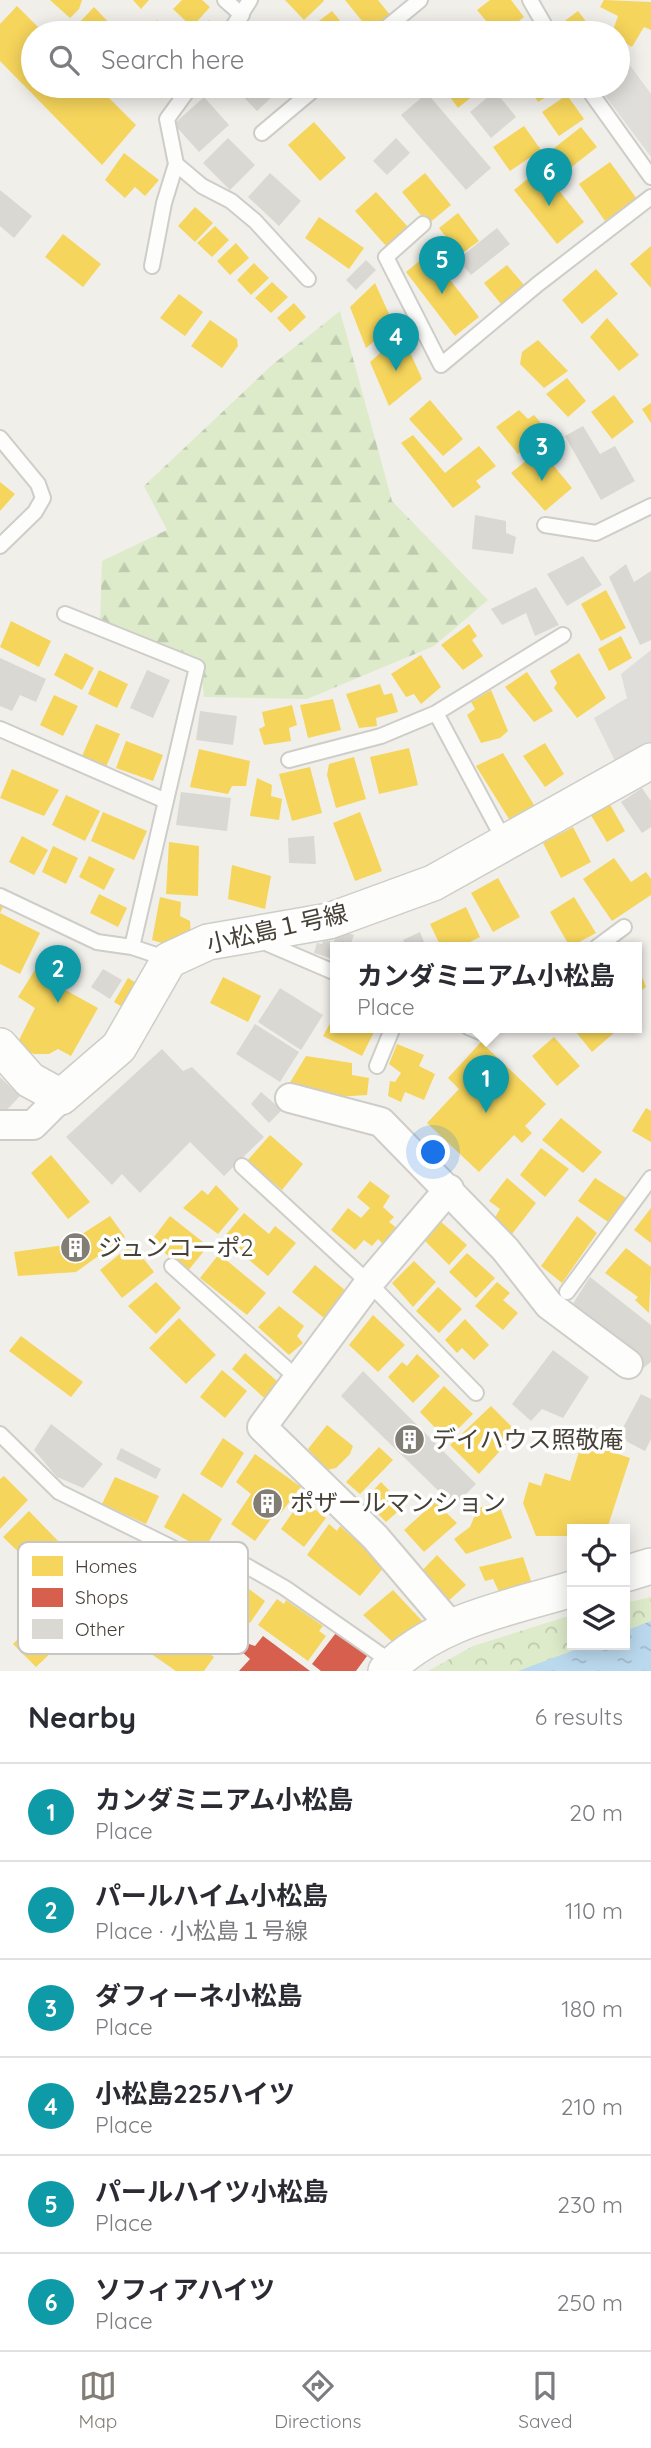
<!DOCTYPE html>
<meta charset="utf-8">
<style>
:root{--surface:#fff;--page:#f7f7f7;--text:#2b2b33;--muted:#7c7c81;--line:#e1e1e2;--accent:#827d75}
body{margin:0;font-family:Quicksand,"Noto Sans JP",sans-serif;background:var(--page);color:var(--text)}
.controls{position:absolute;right:21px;bottom:21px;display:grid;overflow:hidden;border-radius:0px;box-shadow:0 4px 18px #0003}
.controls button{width:63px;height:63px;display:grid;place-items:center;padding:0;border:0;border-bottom:2px solid var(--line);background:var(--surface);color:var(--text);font:35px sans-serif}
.you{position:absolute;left:434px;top:1153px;width:24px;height:24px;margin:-18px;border:5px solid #fff;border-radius:50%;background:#1a73e8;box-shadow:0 0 0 10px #1a73e833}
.badge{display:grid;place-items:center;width:46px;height:46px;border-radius:50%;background:var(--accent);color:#fff;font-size:23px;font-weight:700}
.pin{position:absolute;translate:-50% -58px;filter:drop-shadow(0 2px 4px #0008)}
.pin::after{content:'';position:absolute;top:37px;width:24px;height:21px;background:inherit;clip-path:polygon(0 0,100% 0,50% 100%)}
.popup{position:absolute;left:330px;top:942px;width:312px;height:91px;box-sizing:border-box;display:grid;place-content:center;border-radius:0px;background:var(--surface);filter:drop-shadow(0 2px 5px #0005);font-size:23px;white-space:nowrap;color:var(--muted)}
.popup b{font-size:26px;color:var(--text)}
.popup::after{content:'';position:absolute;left:50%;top:100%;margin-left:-14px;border:14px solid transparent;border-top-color:var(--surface)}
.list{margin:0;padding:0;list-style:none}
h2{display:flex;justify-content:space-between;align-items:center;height:91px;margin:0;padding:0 28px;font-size:30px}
h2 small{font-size:23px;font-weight:400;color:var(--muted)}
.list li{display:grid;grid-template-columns:46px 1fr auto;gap:21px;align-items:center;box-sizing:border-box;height:98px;padding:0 28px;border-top:2px solid var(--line)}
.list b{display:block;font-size:26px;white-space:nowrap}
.list p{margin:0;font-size:23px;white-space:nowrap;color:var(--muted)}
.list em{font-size:23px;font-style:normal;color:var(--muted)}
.icon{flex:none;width:38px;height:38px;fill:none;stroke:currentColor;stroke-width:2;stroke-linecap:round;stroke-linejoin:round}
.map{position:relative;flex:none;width:651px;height:1671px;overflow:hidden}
.search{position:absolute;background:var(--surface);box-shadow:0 4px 18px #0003;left:21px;right:21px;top:21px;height:77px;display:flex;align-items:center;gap:18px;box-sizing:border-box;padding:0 24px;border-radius:38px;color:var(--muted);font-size:26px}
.sheet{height:679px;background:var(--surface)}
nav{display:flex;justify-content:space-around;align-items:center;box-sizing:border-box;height:98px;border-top:2px solid var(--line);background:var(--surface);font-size:19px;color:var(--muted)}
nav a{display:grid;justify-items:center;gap:4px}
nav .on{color:var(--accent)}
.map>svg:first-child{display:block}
.forest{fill:url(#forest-firs)}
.park{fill:url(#park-crowns)}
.parking{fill:#e0deda}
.water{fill:url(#water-ripples)}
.homes{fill:#f6d55c}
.shops{fill:#d6604d}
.building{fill:#dad8d3}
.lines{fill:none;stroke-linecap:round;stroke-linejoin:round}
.service-casing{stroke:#cecdc8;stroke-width:18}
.minor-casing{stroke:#cecdc8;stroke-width:32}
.tertiary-casing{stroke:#cecdc8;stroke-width:38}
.service{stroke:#fdfdfc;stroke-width:14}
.minor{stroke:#fdfdfc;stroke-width:28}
.tertiary{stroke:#fdfdfc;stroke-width:35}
.labels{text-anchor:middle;stroke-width:7;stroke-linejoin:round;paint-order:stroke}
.street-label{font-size:24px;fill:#464036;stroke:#fff}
.poi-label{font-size:24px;fill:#464036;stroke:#fff;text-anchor:start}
.key{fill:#fff;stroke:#c8c6c3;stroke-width:2}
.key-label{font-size:19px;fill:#464036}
</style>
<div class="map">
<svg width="651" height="1671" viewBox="0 0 651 1671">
<defs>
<pattern id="forest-firs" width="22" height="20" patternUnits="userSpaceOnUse" patternTransform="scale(1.75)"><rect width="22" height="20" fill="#ddebca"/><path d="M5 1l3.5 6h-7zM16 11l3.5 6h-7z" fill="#bfcbae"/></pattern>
<pattern id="park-crowns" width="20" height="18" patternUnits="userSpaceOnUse" patternTransform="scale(1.75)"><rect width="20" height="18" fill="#ddebca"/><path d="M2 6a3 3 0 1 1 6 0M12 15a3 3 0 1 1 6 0" fill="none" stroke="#bfcbae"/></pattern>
<pattern id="water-ripples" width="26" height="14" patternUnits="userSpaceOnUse" patternTransform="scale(1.75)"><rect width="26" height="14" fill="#bbd9ee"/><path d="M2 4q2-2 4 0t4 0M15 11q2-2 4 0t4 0" fill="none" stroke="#a2bbcd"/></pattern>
</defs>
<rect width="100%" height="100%" fill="#f0efea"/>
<path class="forest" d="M340 311 392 501 488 600 434 646 307 699 204 697 201 665 100 625 102 561 167 530 144 486 272 365Z"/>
<path class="park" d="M651 1597V1671H428L473 1646 572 1615V1645H625V1603Z"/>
<path class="parking" d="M618 49 651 94V157L598 86H618Z
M651 650V745L618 767 594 718 627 698 621 674Z"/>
<path class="water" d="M651 1621V1671H518L588 1645H625V1631Z"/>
<path class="homes" d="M50 0H82L79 9 70 18Z
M133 0H149L141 9Z
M182 0H202L210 7 192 27 173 9Z
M285 0H323L324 1 304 20Z
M345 0H378L390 15 370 31Z
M490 0H511L524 17 504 33H496L477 10Z
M604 0 651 2V30L644 27 632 47 618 39V33H612L618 16 600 7Z
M17 6 44 33H33V86H97L136 125 102 165 0 61V24Z
M94 7 118 32 117 33H86L77 25Z
M332 11 350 33H317L311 27Z
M578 11 595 33H557L554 29Z
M157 20 170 33H144Z
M209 20 221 33H195Z
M269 23 278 33H257Z
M162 86H182L172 96Z
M442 86H483L484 87 458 108Z
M528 86H553L556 91 538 102Z
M567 95 584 119 559 136 542 112Z
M314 122 346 158 320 181 288 145Z
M524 126 541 150 510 171 493 147Z
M581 127 597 147 569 169 553 149Z
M124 153 159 180 145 196 135 187 125 198 105 180Z
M610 162 637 199 605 221 579 184Z
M541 168 584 222 557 244 514 190Z
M425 173 451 205 428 224 402 192Z
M376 192 409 228 387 247 355 211Z
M195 207 213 223 195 242 178 226Z
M458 213 479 241 460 255 439 228Z
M319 217 364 248 349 269 305 238Z
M215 226 229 240 212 257 197 243Z
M63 234 101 264 83 287 45 257Z
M236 243 249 258 230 275 217 261Z
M651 246V288L630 264Z
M429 253 479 317 455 336 406 272Z
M254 263 269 278 251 295 237 280Z
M507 265 524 285 501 304 484 283Z
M596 269 618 294 582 324 562 300Z
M272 282 288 297 271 313 255 298Z
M375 283 394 325 366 348 350 307Z
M179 294 203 312 185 336 160 318Z
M294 303 306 317 290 332 277 318Z
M607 318 639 355 619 371 590 337Z
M210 320 237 339 238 346 222 368 191 346Z
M402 334 422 379 389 406 370 362Z
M538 340 568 371 544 388 520 364 522 352Z
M567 378 586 401 568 417 546 394Z
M614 395 634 422 612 439 591 412Z
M430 400 463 439 443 456 409 419Z
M651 403V423L642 409Z
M519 410 528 419 534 415 548 431 518 454 496 427Z
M413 435 445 473 479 446 496 466 476 481 481 487 453 508 401 443Z
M540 449 572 488 545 511 511 473Z
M0 482 15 494 0 511Z
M606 590 626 628 601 641 581 604Z
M11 621 51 641 39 667 0 647Z
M469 624 477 636 472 640 483 656 463 670 441 645Z
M621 636 632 658 609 671 598 649Z
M65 653 94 668 82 690 54 675Z
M579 653 606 698 577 718 554 688 557 683 550 671Z
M421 655 441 687 421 704 414 694 406 697 391 674Z
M99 670 128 684 117 708 88 694Z
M527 672 553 711 534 722 505 687Z
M380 684 384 695 392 693 398 712 376 718 377 726 359 728 346 694Z
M491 690 508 731 500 738 481 743 467 715 475 709 471 702Z
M54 695 78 706 63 736 40 725Z
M333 699 341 730 308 738 300 705Z
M292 705 297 725 289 728 291 741 264 745 259 729 265 726 262 712Z
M96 724 120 734 106 767 82 756Z
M126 741 163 755 153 781 116 768Z
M545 743 564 774 545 787 523 756Z
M409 748 418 785 379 794 370 757Z
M199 749 250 761 246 786H232L228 794 190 787Z
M503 753 534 805 509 819 476 766Z
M354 757 366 799 336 808 327 775 329 764Z
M310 767 322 813 292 821 279 774Z
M12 769 59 790 44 816 0 798Z
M257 778 272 785 271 796 282 799 279 820 250 816Z
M66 795 100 811 85 841 52 825Z
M608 801 625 831 607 842 589 812Z
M103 812 147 831 134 860 91 841Z
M360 812 382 871 355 881 333 823Z
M573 827 591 862 561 878 543 843Z
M22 836 48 850 34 875 9 862Z
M169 842 199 846 198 896 166 894Z
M53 846 78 858 66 884 42 872Z
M89 856 115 869 104 890 79 877Z
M614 858 631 882 646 872 651 879V895L612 921 583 879Z
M232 865 271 876 265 909 228 899Z
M498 878 520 917 493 932 471 893Z
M99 894 127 908 118 927 90 913Z
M160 897 181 902 180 916 190 921 191 937 182 949 152 940Z
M574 897 596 933 570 947 550 912Z
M0 905 3 907 0 913 40 933 20 974 0 964Z
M466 907 480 937 460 947H441L430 924Z
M52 953 69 970 60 987 98 1008 71 1056 58 1049 49 1054H34L16 1046 35 1008 18 997 45 954Z
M636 962 646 987 636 994Z
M223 977 261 996 248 1022 210 1003Z
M128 978 145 988 131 1012 114 1002Z
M336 1013V1027L375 1030 362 1056 323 1036Z
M572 1027H611L615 1032 592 1052Z
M554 1037 580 1066 557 1086 532 1056Z
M481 1042 546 1104 525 1126 532 1133 522 1143 514 1135 479 1172 427 1123 459 1089 448 1078Z
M397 1044 424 1055 419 1066 435 1074 424 1100 405 1092 401 1102 388 1096 390 1081 395 1082 401 1073 389 1064Z
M306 1056 352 1063V1075L369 1078 367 1095 305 1099 286 1089Z
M646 1108 651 1111V1142L632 1131Z
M561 1118 602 1152 583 1173 542 1140Z
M270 1135 303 1164 282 1190 247 1161Z
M541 1148 569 1169 545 1197 520 1175Z
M51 1155 90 1202 68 1219 31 1173Z
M507 1178 536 1203 512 1234 494 1219 500 1209 489 1201Z
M595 1178 626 1198 608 1222 578 1201Z
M370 1181 390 1196 383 1207 394 1217 389 1222 401 1231 387 1248 378 1239 372 1246 364 1240 355 1250 331 1230 348 1208 361 1218 370 1208 357 1197Z
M216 1185 239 1209 218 1234 183 1208 202 1190 208 1195Z
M651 1208V1243L634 1230Z
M244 1213 269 1234 275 1226 296 1243 268 1276 223 1238Z
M110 1216 125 1237 76 1272 18 1276 14 1252 65 1245Z
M170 1216 208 1246 187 1272 151 1241Z
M577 1216 597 1233 562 1283 541 1266Z
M439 1220 467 1245 449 1265 423 1239Z
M132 1244 154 1272 122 1298 100 1270Z
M626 1248 651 1267 649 1313 635 1300 638 1297 605 1273Z
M467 1253 495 1278 476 1298 449 1272Z
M219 1254 266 1293 247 1315 200 1278Z
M414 1261 436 1282 413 1307 392 1283Z
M315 1265 352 1296 329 1322 292 1292Z
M156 1282 181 1308 156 1334 128 1306Z
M497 1282 510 1293 503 1300 518 1313 503 1330 475 1306Z
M438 1287 462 1309 439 1333 416 1311Z
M279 1306 304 1326 297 1336 303 1343 289 1355 258 1327Z
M373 1315 405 1345 378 1372 349 1345Z
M179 1318 216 1355 186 1384 149 1348Z
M465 1319 489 1345 474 1360 462 1348 457 1353 445 1340Z
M21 1336 83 1382 71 1397 9 1351Z
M245 1353 285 1388 271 1404 232 1369Z
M417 1354 440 1376 413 1403 388 1377 402 1362 407 1366Z
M222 1370 247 1391 225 1418 200 1397Z
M444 1386 473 1414 447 1440 420 1412Z
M491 1406 517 1432 479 1474 450 1445Z
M327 1425 353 1446 350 1454 336 1468 327 1470 308 1449Z
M223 1438 244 1453 222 1488 200 1474Z
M582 1442 630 1458 607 1529H572V1536H536L523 1503 529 1482 541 1486 545 1473 570 1481Z
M379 1447 393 1460 360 1494 346 1482Z
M255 1454 301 1487 280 1514 276 1512 255 1541 231 1524 251 1494 236 1482Z
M4 1476 28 1500 0 1529V1479Z
M115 1477 159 1496 146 1524 102 1504Z
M381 1482 404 1506 386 1522 364 1500Z
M183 1493 222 1519 204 1550 164 1527Z
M302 1499 326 1518 304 1547 281 1529Z
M435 1502 457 1523 424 1552 404 1530Z
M498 1502 512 1538 466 1554 454 1539 470 1527 478 1508Z
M29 1511 62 1545 37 1570 3 1537Z
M329 1524 337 1531 340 1526 385 1566 360 1596 307 1555Z
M79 1551 111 1573 91 1601 59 1578Z
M437 1555 466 1585 444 1605 418 1575Z
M523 1557 533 1587 501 1596 493 1579 485 1581 479 1567Z
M159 1558 189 1584 159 1610 134 1645 99 1621 108 1601 138 1570Z
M218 1566 265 1601 250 1623 200 1589Z
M393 1590 425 1624 398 1647 363 1615Z
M277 1599 284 1604 286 1600 323 1626 319 1631 326 1636 308 1661 258 1625Z
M32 1625 55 1649 36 1667 13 1644Z
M175 1630 214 1657 204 1671H176L144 1649 158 1631 168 1639Z"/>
<path class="shops" d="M339 1629 370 1652 356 1671H321L312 1664Z
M263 1636 310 1671H239L250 1659 242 1652 249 1644 255 1646Z"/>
<path class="building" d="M233 86H269L276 93 257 111Z
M495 91 516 117 491 138 470 112Z
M427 93 491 168 466 190 401 115Z
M204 97 229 125 199 152 174 124Z
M228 138 255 165 230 190 203 163Z
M396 138 410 153 387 175 373 161Z
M270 173 301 201 279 226 248 197Z
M0 190 32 216 14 238 0 226Z
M497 228 510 244 471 275 458 259Z
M366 260 376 270 356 290 346 280Z
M583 426 600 454 615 446 635 481 601 500 565 436Z
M475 515 506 521V533L516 537 513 554 472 549Z
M583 556 602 585 567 606 547 574Z
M626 564 634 582 651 571V640L640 645 609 577Z
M536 587 559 625 535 636 526 613 502 625 491 609Z
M0 658 46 679 36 702 20 695 12 711 0 706Z
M147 670 170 680 153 718 130 708Z
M200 711 237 716 233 745 196 740Z
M642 788 651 801V827L642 833 621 802Z
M181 792 231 798 227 831 176 825Z
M314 836 316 864 289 863 288 838Z
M342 931 354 935 351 943 361 947H336V960L314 953 317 943 322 944 324 939 333 942Z
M420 932 426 947H406L403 940Z
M103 969 122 980 110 999 91 987Z
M280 988 323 1015 301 1050 258 1022Z
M255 1024 299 1052 280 1082 236 1054Z
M162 1049 183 1071 192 1067 264 1137 224 1176 190 1142 140 1193 122 1174 112 1185 66 1137Z
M0 1077 20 1096 4 1113 0 1109Z
M261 1092 282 1110 269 1123 251 1104Z
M590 1277 651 1325V1362L642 1369 568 1311Z
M553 1350 589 1377 563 1418 542 1409 531 1421 512 1404Z
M363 1371 476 1484 454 1506 341 1396Z
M641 1394 651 1399V1439L645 1451 618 1437Z
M51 1424 103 1464 83 1488 57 1477 34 1450Z
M121 1448 161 1469 156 1479 116 1459Z"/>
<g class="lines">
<defs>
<path id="service" d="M225 0 242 15
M530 0 549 33
M229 33 250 0
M380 33 420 0
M586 86 651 177
M262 133 318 86
M176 164 202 186 231 201 255 221 308 279
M423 224 386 257 441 365 538 284 651 197
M152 266 164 203 176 164 167 119 191 86
M0 438 38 484 43 498 35 512 0 546
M545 525 596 533 651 506
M65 614 197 667 132 947
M436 713 505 842
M0 729 166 801
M289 760 381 736 436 713 563 635
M0 896 97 942 132 947 168 959
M259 940 336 973
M597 947 624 927
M468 1027 480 1032 487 1027
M377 1066 393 1027
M242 1166 369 1283 476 1393
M172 1266 297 1378
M567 1292 651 1178
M0 1434 59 1492 185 1554 205 1561 224 1553 285 1588 394 1664"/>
<path id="minor" d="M290 1098 381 1122 505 1249 549 1305 628 1364
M0 1125H33L61 1097
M449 1189 369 1283 262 1427 375 1537 450 1625"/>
<path id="tertiary" d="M0 1046 30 1080 61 1097 119 1047 169 960 208 942 329 921 433 883 651 761
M625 1574 651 1566
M386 1671C437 1620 506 1609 572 1589"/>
</defs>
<use href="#service" class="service-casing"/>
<use href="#minor" class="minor-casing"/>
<use href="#tertiary" class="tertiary-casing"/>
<use href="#service" class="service"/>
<use href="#minor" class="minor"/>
<use href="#tertiary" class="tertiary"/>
</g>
<defs>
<symbol id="building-disc" viewBox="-11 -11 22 22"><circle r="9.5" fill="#827d75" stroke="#fff"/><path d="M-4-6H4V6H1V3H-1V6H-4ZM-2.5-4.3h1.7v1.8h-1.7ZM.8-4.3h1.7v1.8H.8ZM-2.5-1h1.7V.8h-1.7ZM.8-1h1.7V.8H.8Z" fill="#fff"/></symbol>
</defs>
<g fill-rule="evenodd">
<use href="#building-disc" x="58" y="1230" width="35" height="35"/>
<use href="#building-disc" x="392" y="1422" width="35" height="35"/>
<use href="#building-disc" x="250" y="1486" width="35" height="35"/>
</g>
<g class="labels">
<g class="street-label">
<text transform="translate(277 929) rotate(-13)" y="8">小松島１号線</text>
</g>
<g class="poi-label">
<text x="98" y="1256">ジュンコーポ2</text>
<text x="432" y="1448">デイハウス照敬庵</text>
<text x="290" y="1511">ポザールマンション</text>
</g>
</g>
<rect x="18" y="1542" width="230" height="112" rx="10" class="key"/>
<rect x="32" y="1556" width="31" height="20" fill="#f6d55c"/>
<rect x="32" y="1588" width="31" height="19" fill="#d6604d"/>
<rect x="32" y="1619" width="31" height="20" fill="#dad8d3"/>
<g class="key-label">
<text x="75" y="1573">Homes</text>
<text x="75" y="1604">Shops</text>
<text x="75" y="1636">Other</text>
</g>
</svg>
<div class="controls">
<button><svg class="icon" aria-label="locate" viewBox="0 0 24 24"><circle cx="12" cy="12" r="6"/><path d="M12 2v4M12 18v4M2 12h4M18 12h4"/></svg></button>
<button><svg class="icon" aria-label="layers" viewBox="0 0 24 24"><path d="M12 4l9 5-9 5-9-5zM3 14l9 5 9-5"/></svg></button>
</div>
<div class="you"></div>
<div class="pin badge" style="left:486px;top:1113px;background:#0f9aa8">1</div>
<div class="popup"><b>カンダミニアム小松島</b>Place</div>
<div class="pin badge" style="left:58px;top:1003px;background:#0f9aa8">2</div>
<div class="pin badge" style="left:542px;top:481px;background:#0f9aa8">3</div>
<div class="pin badge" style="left:396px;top:371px;background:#0f9aa8">4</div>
<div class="pin badge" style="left:442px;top:294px;background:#0f9aa8">5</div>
<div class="pin badge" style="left:549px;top:206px;background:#0f9aa8">6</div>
<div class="search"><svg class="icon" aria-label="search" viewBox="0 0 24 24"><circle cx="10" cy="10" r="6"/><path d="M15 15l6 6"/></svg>Search here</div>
</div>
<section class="sheet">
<h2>Nearby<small>6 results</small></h2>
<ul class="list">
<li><span class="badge" style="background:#0f9aa8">1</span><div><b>カンダミニアム小松島</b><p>Place</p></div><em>20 m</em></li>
<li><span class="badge" style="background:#0f9aa8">2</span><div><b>パールハイム小松島</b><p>Place · 小松島１号線</p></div><em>110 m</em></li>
<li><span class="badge" style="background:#0f9aa8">3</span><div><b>ダフィーネ小松島</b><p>Place</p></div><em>180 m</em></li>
<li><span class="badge" style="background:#0f9aa8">4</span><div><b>小松島225ハイツ</b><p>Place</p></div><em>210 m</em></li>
<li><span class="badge" style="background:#0f9aa8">5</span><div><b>パールハイツ小松島</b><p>Place</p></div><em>230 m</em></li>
<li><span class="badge" style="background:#0f9aa8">6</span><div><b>ソフィアハイツ</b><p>Place</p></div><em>250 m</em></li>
</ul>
</section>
<nav>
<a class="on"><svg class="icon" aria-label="map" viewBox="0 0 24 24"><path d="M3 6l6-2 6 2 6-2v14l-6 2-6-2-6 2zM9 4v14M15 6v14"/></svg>Map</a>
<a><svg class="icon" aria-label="directions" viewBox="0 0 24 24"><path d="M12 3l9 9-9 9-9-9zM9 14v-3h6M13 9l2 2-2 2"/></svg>Directions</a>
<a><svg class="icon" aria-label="saved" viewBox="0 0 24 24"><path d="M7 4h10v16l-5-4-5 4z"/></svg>Saved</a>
</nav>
